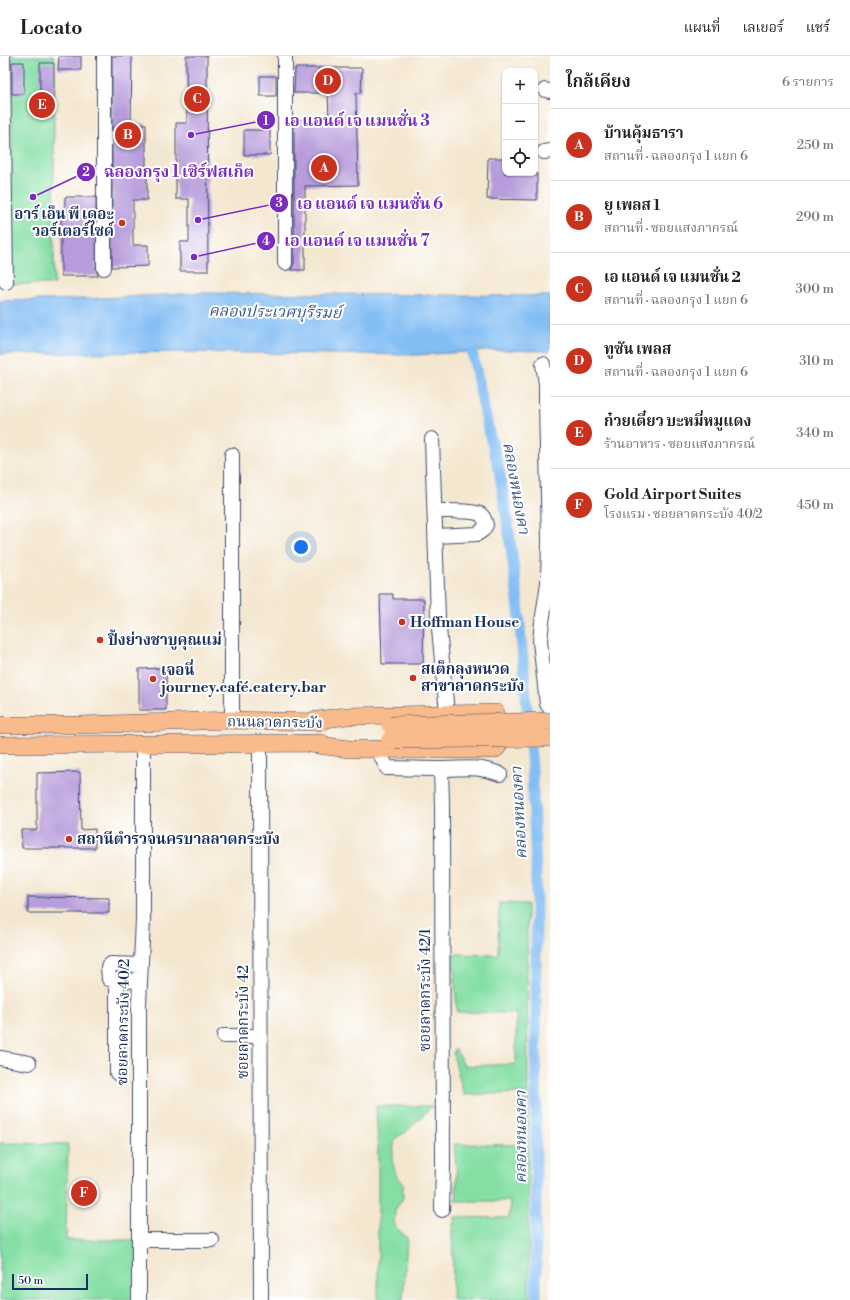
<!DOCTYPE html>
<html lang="th">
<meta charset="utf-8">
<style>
:root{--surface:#fff;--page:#f6f6f6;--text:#222;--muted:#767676;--line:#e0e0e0;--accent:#c8321e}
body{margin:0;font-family:"Libre Bodoni","Noto Serif Thai",serif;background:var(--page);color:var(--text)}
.controls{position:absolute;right:12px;top:12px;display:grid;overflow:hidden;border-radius:8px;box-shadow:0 1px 3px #0004}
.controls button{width:36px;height:36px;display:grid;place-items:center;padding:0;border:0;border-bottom:1px solid var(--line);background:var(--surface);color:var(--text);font:20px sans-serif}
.scale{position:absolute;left:12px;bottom:10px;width:76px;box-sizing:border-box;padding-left:4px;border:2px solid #1b2f5e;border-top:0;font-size:11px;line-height:14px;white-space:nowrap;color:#1b2f5e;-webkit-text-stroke:3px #fff;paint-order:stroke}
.you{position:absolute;left:301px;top:491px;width:14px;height:14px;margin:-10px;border:3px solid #fff;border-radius:50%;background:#1a73e8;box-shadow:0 0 0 6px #1a73e833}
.badge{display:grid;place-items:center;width:26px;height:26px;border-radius:50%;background:var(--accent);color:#fff;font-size:13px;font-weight:700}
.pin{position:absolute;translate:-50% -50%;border:2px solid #fff;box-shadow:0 1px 4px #0006}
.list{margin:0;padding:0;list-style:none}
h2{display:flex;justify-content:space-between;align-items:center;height:52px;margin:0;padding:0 16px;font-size:17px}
h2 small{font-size:13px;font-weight:400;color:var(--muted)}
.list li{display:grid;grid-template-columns:26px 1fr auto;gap:12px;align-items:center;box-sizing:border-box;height:72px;padding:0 16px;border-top:1px solid var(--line)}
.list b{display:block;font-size:15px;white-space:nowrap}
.list p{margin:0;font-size:13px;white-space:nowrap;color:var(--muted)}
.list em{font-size:13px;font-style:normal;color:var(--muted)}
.icon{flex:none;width:22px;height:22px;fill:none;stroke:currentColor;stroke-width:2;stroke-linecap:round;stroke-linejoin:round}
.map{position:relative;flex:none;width:550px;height:1244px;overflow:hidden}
header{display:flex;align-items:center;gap:24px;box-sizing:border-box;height:56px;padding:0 20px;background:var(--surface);border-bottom:1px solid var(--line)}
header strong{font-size:19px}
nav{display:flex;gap:22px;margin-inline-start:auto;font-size:14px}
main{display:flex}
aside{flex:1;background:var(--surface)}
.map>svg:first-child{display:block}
.green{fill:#85dfa4;stroke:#508781}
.water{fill:#82bdf4;stroke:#4e76a9}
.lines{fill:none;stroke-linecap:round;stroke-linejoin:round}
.canal{stroke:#82bdf4;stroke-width:11}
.building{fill:#b79bdb}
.minor-casing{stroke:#3c4b6f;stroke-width:16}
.major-casing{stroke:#3c4b6f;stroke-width:18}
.minor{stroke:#fff;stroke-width:14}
.major{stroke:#fabb8c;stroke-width:17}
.major-bridge-casing{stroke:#3c4b6f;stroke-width:18;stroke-linecap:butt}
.major-bridge{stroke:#fabb8c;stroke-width:17}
.poi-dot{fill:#c8321e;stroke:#fff;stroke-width:1.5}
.labels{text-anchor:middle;stroke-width:4;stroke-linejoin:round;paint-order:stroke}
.poi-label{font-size:15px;font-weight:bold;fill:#1b2f5e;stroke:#fff;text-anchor:start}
.street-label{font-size:15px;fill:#1b2f5e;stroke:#fff}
.water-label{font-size:16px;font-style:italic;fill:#3a5a8b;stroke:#fff}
.leader{fill:none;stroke:#7b2cbf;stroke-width:1.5}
.callout-dot{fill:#7b2cbf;stroke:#fff;stroke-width:1.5}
.mark-label{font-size:12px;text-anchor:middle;font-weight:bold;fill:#fff}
.callout-label{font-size:16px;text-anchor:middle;font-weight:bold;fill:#7b2cbf;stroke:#fff;stroke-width:4;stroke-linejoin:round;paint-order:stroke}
</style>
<header>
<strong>Locato</strong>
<nav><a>แผนที่</a><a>เลเยอร์</a><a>แชร์</a></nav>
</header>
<main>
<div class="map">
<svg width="550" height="1244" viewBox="0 0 550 1244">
<rect width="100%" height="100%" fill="#fff"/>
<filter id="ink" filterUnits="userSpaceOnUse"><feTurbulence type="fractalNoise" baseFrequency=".025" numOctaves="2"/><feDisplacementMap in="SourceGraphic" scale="8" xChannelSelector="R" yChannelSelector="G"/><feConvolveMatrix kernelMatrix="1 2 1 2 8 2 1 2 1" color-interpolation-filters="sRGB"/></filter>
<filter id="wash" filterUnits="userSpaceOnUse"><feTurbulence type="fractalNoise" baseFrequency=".012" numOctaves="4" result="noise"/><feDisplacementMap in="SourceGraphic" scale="16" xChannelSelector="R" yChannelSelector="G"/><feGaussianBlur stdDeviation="0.9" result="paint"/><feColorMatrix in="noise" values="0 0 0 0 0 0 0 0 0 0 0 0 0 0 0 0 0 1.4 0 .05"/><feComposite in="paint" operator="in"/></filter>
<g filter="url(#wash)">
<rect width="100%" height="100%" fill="#f4e7d0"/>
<path class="green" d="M12 0H54V228H11Z
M499 847 527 848 529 1244H452L453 1204 452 1174 455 1161 509 1162 510 1145H456L457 1122 454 1088 523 1089 522 1037 464 1039 453 998 455 992 464 1010 516 1008V957L457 956 453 898 498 899Z
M376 1050H432L406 1076 395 1082 392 1104 396 1119 403 1127V1142L395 1154 394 1169 407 1182 403 1244H378V1090Z
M0 1087 68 1088 66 1184H136L137 1244H0Z"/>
<path class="water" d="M197 237 550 240V295L500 294 417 299 177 296 0 298V245L84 243Z"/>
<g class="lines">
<path class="canal" d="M469 281 489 376 499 413 509 477 518 545 532 712 536 813V1244"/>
</g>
<g id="blocks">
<path class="building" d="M59 0H81V14H58Z
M112 0H132L131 68H146V121L147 122V144H133V189H148V210L112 211Z
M186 0H207L208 215H180V186H189V143H176V67H187Z
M12 6H24V38H12Z
M40 7H54V55H40Z
M295 12H362L361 37H356L358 129 305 130V214H291L294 207V64L329 63 328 37H294Z
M260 20H276V40H260Z
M244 74H270V99H244Z
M488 102H505V117H537V144L487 143Z
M65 141H96V212L98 220H61V159H65Z
M380 538H393V543H424L423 608H382Z
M166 612V654H139V613Z
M80 716 81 774 95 773V792H22L21 774H37V717Z
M28 841 109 842V857H28Z"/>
</g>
</g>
<g filter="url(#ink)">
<use href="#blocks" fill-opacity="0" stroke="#3c4b6f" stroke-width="1"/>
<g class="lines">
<defs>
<path id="minor" d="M3 0 6 226
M104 0V212
M545 34 550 35
M544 96 550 95
M285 207V0
M543 308 546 328V346L549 485 548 527 542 566 540 585 547 648 550 652
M432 383 438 562 447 657
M435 455C445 455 472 454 480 458 484 460 485 465 486 469L483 474 477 478 436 480
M232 664V399
M260 688 261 1244
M378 694 387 712C405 712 423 713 440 713 465 713 476 709 500 718
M441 713 442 749 443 1107 442 1154
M117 925V1017
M140 925 112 924 109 923 108 911 111 908 140 909
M224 980H260
M0 1002 29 1007
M139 1184H212
M139 1244V947L143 864V688"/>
<path id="major" d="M311 665 347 660 493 657H496L497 660 498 690 497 692 493 694 349 693 311 688
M0 669H81L232 664 322 666
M0 689 322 687"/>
</defs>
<use href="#minor" class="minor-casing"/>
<use href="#major" class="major-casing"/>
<use href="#minor" class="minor"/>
<use href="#major" class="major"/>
<defs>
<path id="major-bridge" d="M390 669 550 665
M390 684 550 682"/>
</defs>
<use href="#major-bridge" class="major-bridge-casing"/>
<use href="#major-bridge" class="major-bridge"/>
</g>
</g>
<g class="poi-dot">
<circle cx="122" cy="167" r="4"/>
<circle cx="402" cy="566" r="4"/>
<circle cx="100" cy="584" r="4"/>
<circle cx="413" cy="622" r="4"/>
<circle cx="153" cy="623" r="4"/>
<circle cx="69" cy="783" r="4"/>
</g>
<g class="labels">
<g class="poi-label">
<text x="114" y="163" text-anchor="end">อาร์ เอ็น พี เดอะ<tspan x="114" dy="17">วอร์เตอร์ไซด์</tspan></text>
<text x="410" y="571">Hoffman House</text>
<text x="108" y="589">ปิ้งย่างชาบูคุณแม่</text>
<text x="421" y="618">สเต็กลุงหนวด<tspan x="421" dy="17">สาขาลาดกระบัง</tspan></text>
<text x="161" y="619">เจอนี่<tspan x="161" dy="17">journey.café.eatery.bar</tspan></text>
<text x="77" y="788">สถานีตำรวจนครบาลลาดกระบัง</text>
</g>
<g class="street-label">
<text transform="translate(275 666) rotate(1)" y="5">ถนนลาดกระบัง</text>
<text transform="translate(425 934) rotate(-90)" y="5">ซอยลาดกระบัง 42/1</text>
<text transform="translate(123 966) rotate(-89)" y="5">ซอยลาดกระบัง 40/2</text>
<text transform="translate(243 966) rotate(-90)" y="5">ซอยลาดกระบัง 42</text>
</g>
<g class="water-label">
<text transform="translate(275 255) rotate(1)" y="6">คลองประเวศบุรีรมย์</text>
<text transform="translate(517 432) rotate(80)" y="6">คลองหนองคา</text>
<text transform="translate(518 757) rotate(-93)" y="6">คลองหนองคา</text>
<text transform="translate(520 1081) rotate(-90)" y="6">คลองหนองคา</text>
</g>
</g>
<path class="leader" d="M191 79L266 64M33 141L86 116M198 164L279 147M194 201L266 185"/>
<g class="callout-dot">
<circle cx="191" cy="79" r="4"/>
<circle cx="33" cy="141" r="4"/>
<circle cx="198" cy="164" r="4"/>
<circle cx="194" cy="201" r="4"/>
<circle cx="266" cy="64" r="10"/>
<circle cx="86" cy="116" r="10"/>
<circle cx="279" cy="147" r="10"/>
<circle cx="266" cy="185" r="10"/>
</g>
<g class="mark-label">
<text x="266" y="69">1</text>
<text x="86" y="120">2</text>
<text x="279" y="151">3</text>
<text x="266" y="189">4</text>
</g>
<g class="callout-label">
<text x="357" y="70">เอ แอนด์ เจ แมนชั่น 3</text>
<text x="179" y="121">ฉลองกรุง 1 เซิร์ฟสเก็ต</text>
<text x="370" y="153">เอ แอนด์ เจ แมนชั่น 6</text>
<text x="357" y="190">เอ แอนด์ เจ แมนชั่น 7</text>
</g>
</svg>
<div class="controls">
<button>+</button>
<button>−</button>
<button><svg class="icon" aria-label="locate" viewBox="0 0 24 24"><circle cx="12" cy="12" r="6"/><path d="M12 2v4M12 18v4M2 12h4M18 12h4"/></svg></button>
</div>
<div class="scale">50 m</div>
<div class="you"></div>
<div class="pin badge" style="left:324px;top:112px">A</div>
<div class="pin badge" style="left:128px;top:79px">B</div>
<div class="pin badge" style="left:197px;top:43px">C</div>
<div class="pin badge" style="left:328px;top:25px">D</div>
<div class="pin badge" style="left:42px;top:49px">E</div>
<div class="pin badge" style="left:84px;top:1137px">F</div>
</div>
<aside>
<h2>ใกล้เคียง<small>6 รายการ</small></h2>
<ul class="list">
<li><span class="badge">A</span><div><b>บ้านคุ้มธารา</b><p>สถานที่ · ฉลองกรุง 1 แยก 6</p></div><em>250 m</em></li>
<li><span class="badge">B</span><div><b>ยู เพลส 1</b><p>สถานที่ · ซอยแสงภากรณ์</p></div><em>290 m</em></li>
<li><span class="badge">C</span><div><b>เอ แอนด์ เจ แมนชั่น 2</b><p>สถานที่ · ฉลองกรุง 1 แยก 6</p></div><em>300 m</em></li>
<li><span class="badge">D</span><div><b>ทูซัน เพลส</b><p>สถานที่ · ฉลองกรุง 1 แยก 6</p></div><em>310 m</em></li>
<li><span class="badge">E</span><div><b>ก๋วยเตี๋ยว บะหมี่หมูแดง</b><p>ร้านอาหาร · ซอยแสงภากรณ์</p></div><em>340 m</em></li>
<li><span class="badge">F</span><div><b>Gold Airport Suites</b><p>โรงแรม · ซอยลาดกระบัง 40/2</p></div><em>450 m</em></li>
</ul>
</aside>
</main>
